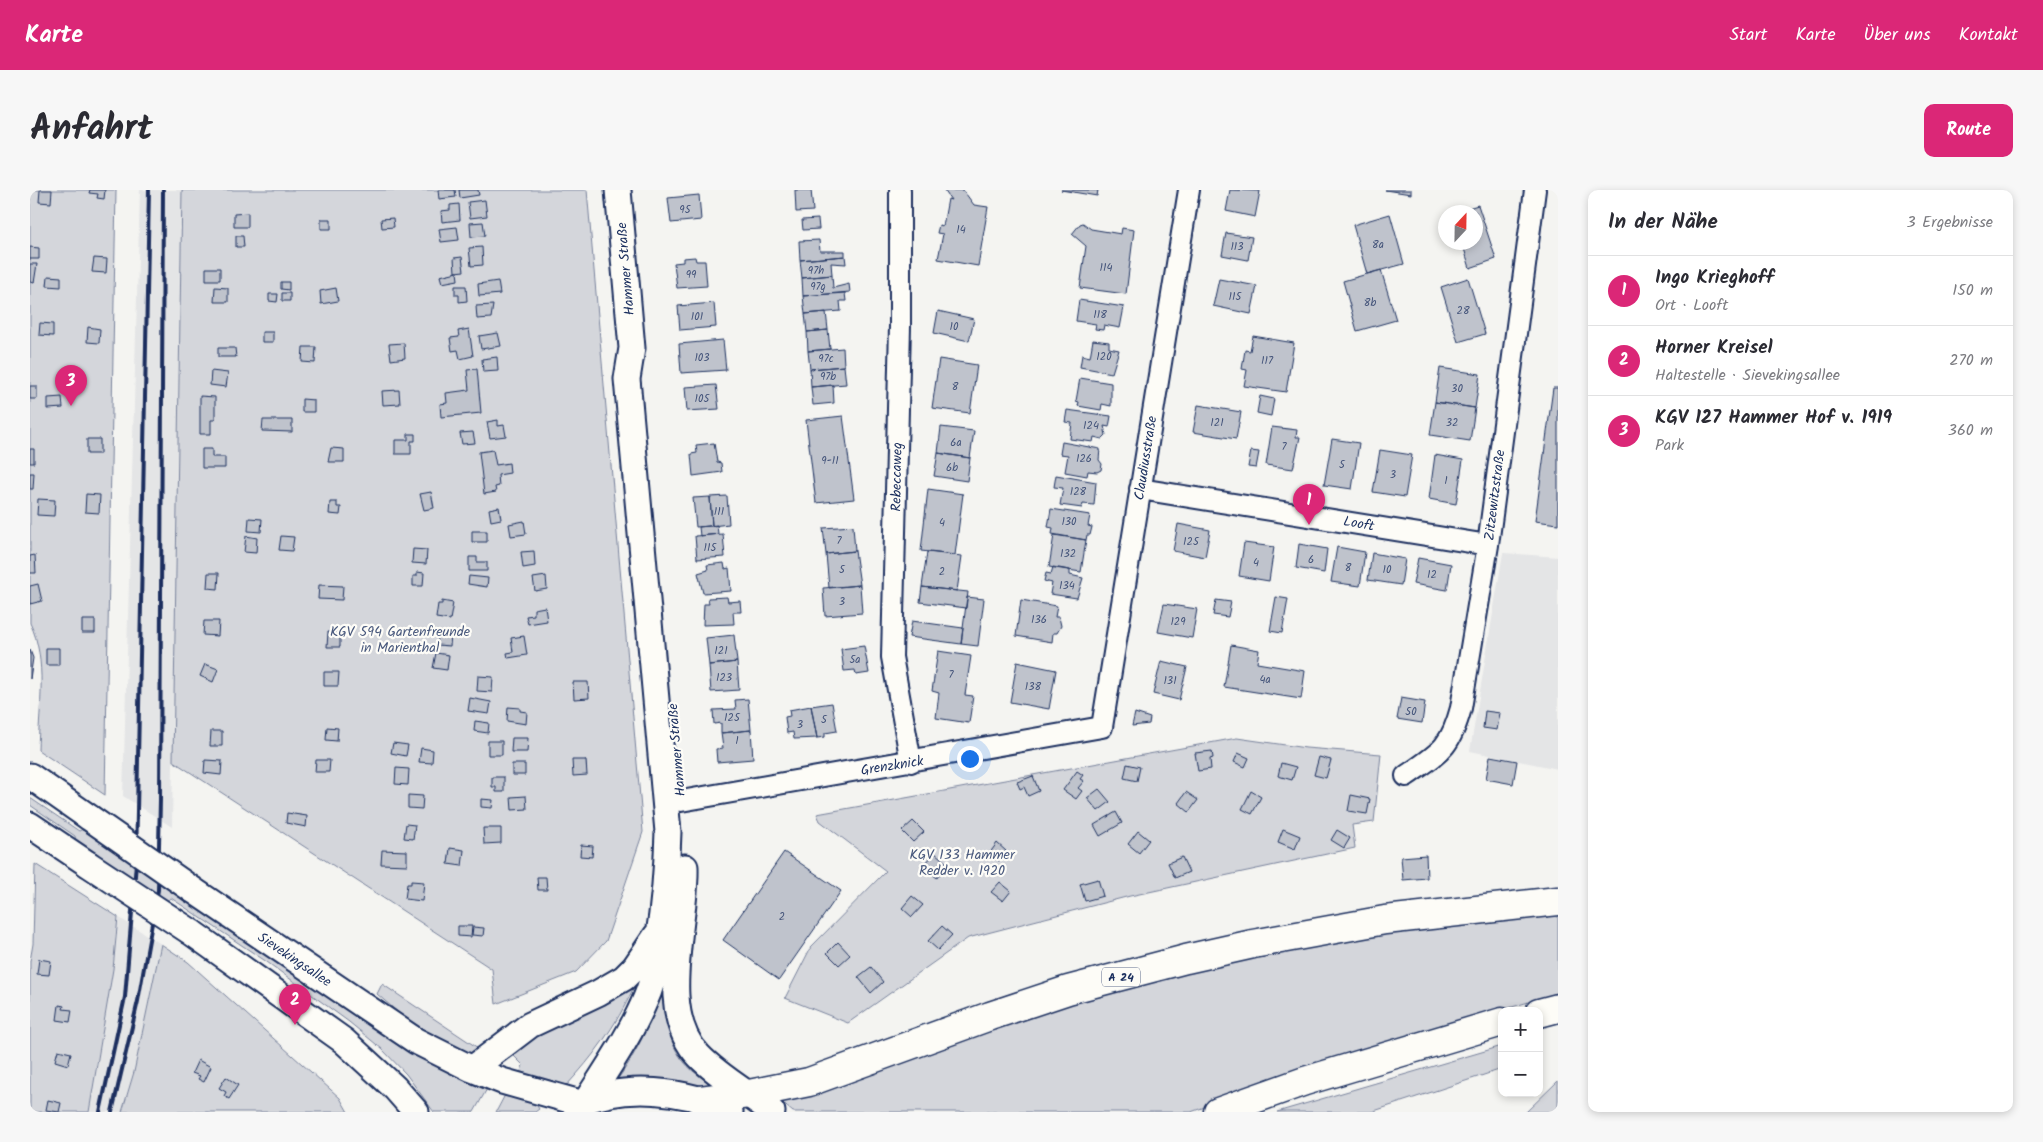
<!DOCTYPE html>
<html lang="de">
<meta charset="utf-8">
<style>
:root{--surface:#fff;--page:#f7f7f7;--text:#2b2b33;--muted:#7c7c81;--line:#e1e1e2;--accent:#db2777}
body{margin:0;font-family:Kalam,sans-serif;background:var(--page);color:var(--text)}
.controls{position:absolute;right:15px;bottom:15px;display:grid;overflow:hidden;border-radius:10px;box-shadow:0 2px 8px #0003}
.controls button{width:45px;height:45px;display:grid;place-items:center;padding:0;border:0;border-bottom:1px solid var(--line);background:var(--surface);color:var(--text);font:25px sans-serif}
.compass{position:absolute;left:1408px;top:15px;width:45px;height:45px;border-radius:50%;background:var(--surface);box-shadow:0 2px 8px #0003;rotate:22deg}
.you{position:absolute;left:939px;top:568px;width:18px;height:18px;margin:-12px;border:4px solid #fff;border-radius:50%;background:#1a73e8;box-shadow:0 0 0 8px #1a73e833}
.badge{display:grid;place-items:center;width:32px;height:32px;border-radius:50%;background:var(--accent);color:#fff;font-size:16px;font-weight:700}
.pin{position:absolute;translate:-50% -41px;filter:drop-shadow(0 1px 2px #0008)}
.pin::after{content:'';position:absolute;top:26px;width:18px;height:15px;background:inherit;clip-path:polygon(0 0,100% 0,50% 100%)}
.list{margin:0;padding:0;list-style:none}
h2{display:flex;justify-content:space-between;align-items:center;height:65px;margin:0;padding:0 20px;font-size:21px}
h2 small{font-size:16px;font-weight:400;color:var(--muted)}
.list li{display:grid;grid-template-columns:32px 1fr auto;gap:15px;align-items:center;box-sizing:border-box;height:70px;padding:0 20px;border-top:1px solid var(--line)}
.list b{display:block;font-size:19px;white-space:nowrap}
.list p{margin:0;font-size:16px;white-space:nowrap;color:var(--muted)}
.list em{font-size:16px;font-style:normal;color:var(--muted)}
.map{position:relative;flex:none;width:1528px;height:922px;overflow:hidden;border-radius:10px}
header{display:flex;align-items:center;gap:30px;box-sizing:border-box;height:70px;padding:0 25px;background:var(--accent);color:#fff}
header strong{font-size:24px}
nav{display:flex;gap:28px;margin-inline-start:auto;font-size:18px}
.intro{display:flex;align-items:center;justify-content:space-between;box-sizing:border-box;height:120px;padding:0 30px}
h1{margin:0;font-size:35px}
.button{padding:12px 22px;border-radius:10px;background:var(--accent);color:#fff;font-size:18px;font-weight:700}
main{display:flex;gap:30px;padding:0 30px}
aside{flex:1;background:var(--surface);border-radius:10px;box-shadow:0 2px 8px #0003}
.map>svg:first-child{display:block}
.built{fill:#e4e5e6}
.green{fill:#d4d6db;stroke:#78829c}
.building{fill:#bfc3cc;stroke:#1b2f5e}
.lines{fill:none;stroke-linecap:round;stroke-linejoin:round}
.minor-casing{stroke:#1b2f5e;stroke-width:24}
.major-casing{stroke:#1b2f5e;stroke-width:29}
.highway-casing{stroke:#1b2f5e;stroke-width:31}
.minor{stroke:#fdfcf7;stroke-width:20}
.major{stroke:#fdfcf7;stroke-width:25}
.highway{stroke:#fdfcf7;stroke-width:28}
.rail{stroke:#1b2f5e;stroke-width:4}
.major-bridge-casing{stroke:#1b2f5e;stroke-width:29;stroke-linecap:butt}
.major-bridge{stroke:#fdfcf7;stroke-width:25}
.labels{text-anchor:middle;stroke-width:4.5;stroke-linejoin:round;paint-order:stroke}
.number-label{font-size:11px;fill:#44547a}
.shield{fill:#fdfcf7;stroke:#5f6c8c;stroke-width:1}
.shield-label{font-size:12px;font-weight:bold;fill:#1b2f5e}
.street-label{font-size:14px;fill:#1b2f5e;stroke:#fdfcf7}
.park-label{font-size:14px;fill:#49597d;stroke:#fdfcf7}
</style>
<header>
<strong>Karte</strong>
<nav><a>Start</a><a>Karte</a><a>Über uns</a><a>Kontakt</a></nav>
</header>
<div class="intro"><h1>Anfahrt</h1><a class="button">Route</a></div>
<main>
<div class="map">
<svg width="1528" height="922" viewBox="0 0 1528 922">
<rect width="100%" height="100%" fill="#f4f4f1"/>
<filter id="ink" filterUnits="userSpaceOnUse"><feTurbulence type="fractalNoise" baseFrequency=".02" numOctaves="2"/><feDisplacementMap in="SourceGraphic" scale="10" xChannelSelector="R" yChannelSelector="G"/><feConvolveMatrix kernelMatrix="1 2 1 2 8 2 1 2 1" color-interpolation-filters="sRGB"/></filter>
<g filter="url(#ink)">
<path class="built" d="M110 0H152L142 637 93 606Z
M1473 363 1528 367V579L1440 561Z
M88 727 131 754 104 882 92 922H59L83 779Z"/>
<path class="green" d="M0 0H86L75 605 8 560C9 519 18 470 0 433Z
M152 0H557L613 642 576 751 546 782 466 814 462 779 143 571Z
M1207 548 1276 558 1351 564 1344 632 1322 635 1325 658 1100 706 938 748 818 833 755 808 781 757 856 681 790 631 787 624Z
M0 608 49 641 57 637 458 897 444 922H404L376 884 352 859 319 832 237 772 141 708 133 714 46 654 45 646 0 615Z
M5 674 88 727 83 779 59 922H0V771L3 754Z
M1528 722V803L1285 877 1161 922H763L750 911 1003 823 1172 776 1356 741Z
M131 754 158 772 310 908 318 922H92L104 882Z
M352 794 454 862 440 866 385 837 347 804Z
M597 794 603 799C586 836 563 867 536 896L490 884 493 875 479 861Z
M631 801 635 802C636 845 642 872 682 894L681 898 584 894C606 866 619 835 631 801Z
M1472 856V879L1341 922H1247Z
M1528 891V922H1496Z
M476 903 504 911 509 919 505 922H466Z"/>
<path class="building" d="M10 0H22L21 13 9 12Z
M60 0H75L74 9 67 8 68 4 59 3Z
M408 0H425L426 7 409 9Z
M429 0H448L449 5 430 8Z
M765 0H781L783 21 766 22Z
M914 0H933L944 15 958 17 948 76 908 69 913 44 907 43 909 35 913 36 918 9 921 10Z
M1031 0H1068L1067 6Z
M1200 0 1230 1 1225 27 1196 21Z
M1355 0H1381V4Z
M669 5 671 30 641 33 638 8Z
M455 10 457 26 440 28 438 12Z
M429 14 430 30 412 32 411 21 420 20V15Z
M1448 15 1466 69 1440 78 1432 52H1446V22H1425Z
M218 23V37H204V24Z
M1360 24 1374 74 1337 84 1323 35Z
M363 28 364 37 352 38 351 29Z
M291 29H301V39H291Z
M788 29 789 39 773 40 772 30Z
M453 32 455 46 441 47 440 33Z
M1053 33 1061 39 1091 44 1092 38 1104 40 1096 104 1050 98 1056 56 1042 44 1050 34Z
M427 37 429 50 411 52 409 39Z
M1196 43 1222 47 1218 70 1192 65Z
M206 46H213L214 57H206Z
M789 50 790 61H815V66L770 70 769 51Z
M0 57 9 58V69H0Z
M452 57 453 75 441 76 439 58Z
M815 66 816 74 801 73 802 85 772 88 770 70Z
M432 67 434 81 425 82 424 68Z
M665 67 666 71H675L677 96 647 98 644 73 653 72V68Z
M64 68 77 69 76 83 62 82Z
M0 74H7L4 93 0 92Z
M176 78H190V90H176Z
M1351 80 1366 130 1327 141 1313 91Z
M427 82 428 90 412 93 410 86Z
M802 85 803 98 819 94 820 102 773 106 772 88Z
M18 86 31 87V97L17 96Z
M1438 88 1455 144 1428 152 1411 97Z
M1189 89 1227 96 1221 124 1183 116Z
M468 91 470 104 449 106 448 94Z
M251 92H259V100L251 99Z
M425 96H436L437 111 429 112V105H425Z
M185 97 198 98V112H184Z
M306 98 308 111 291 114 290 101Z
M252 103H260V111H252Z
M815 103 816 111H810L811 121 775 124 773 106Z
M239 104H248L247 112 239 111Z
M1049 110 1094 117 1090 138 1074 135 1073 140 1065 139 1066 134 1046 131Z
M684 113 686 137 650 140 648 116Z
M463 115 461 128 447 129 446 116Z
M908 121 944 129 939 151 904 143Z
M796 122 798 140 777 142 775 124Z
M10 133 23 134V146L9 145Z
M58 137 70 139 69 153 57 152Z
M439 139 443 166 430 169 428 160 422 161 420 148 429 147 428 141Z
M798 140 800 159 778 161 777 142Z
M232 142H243V152H232Z
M468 143 471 156 451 159 449 146Z
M1223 146 1264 153 1256 202 1214 196 1217 180 1212 179 1215 160 1220 161Z
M693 150 696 180 651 183 649 154Z
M1063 150 1079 152V158L1089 160 1082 183 1050 177 1052 165 1060 167Z
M374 153 375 168 361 170 359 154Z
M273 157H286L285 173 272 172Z
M188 158H205L206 167H188Z
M813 158 814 176 780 179 778 161Z
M467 167 468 181 453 182 452 169Z
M909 169 947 175 940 223 902 218Z
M814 176 816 194 781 197 780 179Z
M1410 178 1450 184 1445 218 1405 212Z
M447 179 451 223 411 227 410 214 417 213 416 203 439 200 437 180Z
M181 181 198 183 196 197 180 195Z
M1050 188 1081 193V216L1072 214 1071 220 1048 216 1049 212 1046 211Z
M686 195 689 219 657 221 655 197Z
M803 195 804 213 783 215 781 197Z
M0 196H7V209H0Z
M1523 198H1528V334L1505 331Z
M369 200 370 214 353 215 352 201Z
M170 206 185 207V230H181V244H170Z
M1230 206 1244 209 1241 226 1227 223Z
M32 207 33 218 18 219V208Z
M272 209 284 210V222H272Z
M1405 212 1445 218 1440 251 1400 245Z
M1168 215 1211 222 1206 249 1163 242Z
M1037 220 1081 226 1079 237 1074 236 1076 245 1072 249 1064 247 1063 252 1040 249 1042 233 1035 232Z
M813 226 824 309 786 313 776 230Z
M233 230H262V242L232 241Z
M468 230V236L474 235 476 246 460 248 457 232Z
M911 237 944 241 940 268 908 263Z
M1242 237 1267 240 1266 247H1270L1263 279 1236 275Z
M443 242 445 253 432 254 430 243Z
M378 244H385V251H381V264H365V250H378Z
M57 249H70V264H57Z
M1302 249 1329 253 1322 299 1294 295Z
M1032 252 1070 259 1069 270 1072 274 1071 280 1067 282 1058 281 1057 286 1035 282 1038 265 1030 264Z
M684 253 687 272 691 273 692 282 663 286 661 264 667 263 666 255Z
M301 258 314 259V272H298Z
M0 259H4V273H0Z
M172 259H182V267H195V278H172Z
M463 260 466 275 479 273 480 283 468 285 469 296 465 297 466 302 454 304 449 262Z
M1350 260 1382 265 1375 307 1343 302Z
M1221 261 1229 262 1226 278 1218 277Z
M908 263 940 268 937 291 904 286Z
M1405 265 1433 270 1426 314 1399 309Z
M0 283H4L3 299H0Z
M1026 285 1066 292 1064 315 1053 314 1052 318 1030 315 1033 298 1024 297Z
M898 299 933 304 925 365 891 361Z
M401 302 404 318 394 320 390 304Z
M56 304 70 305 69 323 55 322Z
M697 306 699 334 682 336 680 307Z
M680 307 682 336 666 337 663 308Z
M8 309 25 310 24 326 7 325Z
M300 312H307V317H311L310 325 299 324Z
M469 317 471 329 461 331 459 319Z
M1021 319 1060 325 1058 336 1062 337 1060 345H1057L1056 350 1022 344 1023 338 1018 337Z
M219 328 232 329 231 342 218 341Z
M494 331 496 344 481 346 479 334Z
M1148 334 1180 340 1175 367 1143 361Z
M687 335 688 344 670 346 669 337Z
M823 336 825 361 796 364 793 338Z
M442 341H457V352H442Z
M693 344 695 367 667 369 665 346Z
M1024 345 1056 350 1051 382 1019 377Z
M216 346 227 348 226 363 214 362Z
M251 346 264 347 262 361 249 360Z
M1214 353 1244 357 1239 391 1209 386Z
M1269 354 1297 359 1294 383 1266 378Z
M1307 357 1335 362 1330 396 1301 392Z
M383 359 397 360 396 374 382 373Z
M504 361 505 376 493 378 491 362Z
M825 361 830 395 799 398 796 364Z
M897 362 932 366 927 401 892 397Z
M1342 363 1375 369 1371 395 1338 390Z
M5 365 6 383H0V366Z
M439 367H447V372H457V381H439Z
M1388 368 1421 374 1417 400 1383 394Z
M694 373 695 379 699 378 701 401 673 403 668 383 678 380 677 375Z
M1023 377 1040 380V385L1053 388 1047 408 1020 404 1022 393 1014 391 1016 383 1021 384Z
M387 382 394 383 393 396H383V386H387Z
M178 383H189L188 399 177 398Z
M439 386 458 388 457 397 438 394Z
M516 386 517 399 505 401 503 388Z
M8 394 12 411 0 414V396Z
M289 395 313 396 312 410 288 409Z
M830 395 832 423 795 426 793 398Z
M892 397 938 402 936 418 890 412Z
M697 407 698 412 710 411 711 422H703L704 434 673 435 674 414H679L678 408Z
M937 407 954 409 948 456 931 454Z
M1246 407 1258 409 1252 443 1240 441Z
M991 410 1027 416 1025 427H1029L1031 436 1027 443H1023L1022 452 986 446Z
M1186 410 1201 412 1198 427 1183 425Z
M412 411 423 413 420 430 406 428 408 414H412Z
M1134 414 1167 419 1162 448 1128 442Z
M515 417 517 431 498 434 496 426 504 425V419Z
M52 430H65V443H52Z
M174 431H189L188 446 173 445Z
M882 431 933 438 931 454 879 447Z
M298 442H310V457H297Z
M408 444 421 445 420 456 407 455Z
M704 445 707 472 679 475 676 448Z
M494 446 497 465 478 468 477 463 483 462 481 448Z
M1201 455 1229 460 1227 473 1275 481 1271 509 1194 497Z
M834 456 839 483 826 485 825 480 814 481 811 459Z
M16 458H29V475H16Z
M0 460 3 468 0 489Z
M908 461 941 466 935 505 943 506 939 533 906 528 909 503 902 501Z
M406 463 419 465 417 480 403 478Z
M1131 471 1157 477 1149 510 1123 504Z
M707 472 709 500 681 502 679 475Z
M987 472 1026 480 1019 519 980 512Z
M175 474 188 479 183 492 170 486Z
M294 482H309L308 496H294Z
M448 486 463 487 462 502 447 501Z
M543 492H558L559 508 544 509Z
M440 508 461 512 459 524 438 521Z
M1371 508 1395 512 1392 533 1367 529Z
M718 509 721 540 691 543V533L684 534 683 520 706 519 705 510Z
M802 513 807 541 795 543V547L787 548 781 516Z
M781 516 787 548 764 549 763 542 757 543 755 527 760 526 759 520Z
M478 517 490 518V521L497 522 496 534 477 531Z
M1455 521 1470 523 1467 540 1453 538Z
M1105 523 1120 528 1119 534 1102 536Z
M445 531 459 533 458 543 444 541Z
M297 537 308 538 307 551 296 550Z
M721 540 723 569 687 572 686 559 693 558 691 543Z
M181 541H192V556H180Z
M482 548H498L497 562H481Z
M458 551H472V565H458Z
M363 553 378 555 376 566 361 563Z
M391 558 403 560 402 573 389 572Z
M1182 561 1183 568 1180 569 1181 579 1168 581 1165 563Z
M1208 563 1219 568 1215 577 1204 572Z
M1460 566 1487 571 1483 594 1456 589Z
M1289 567 1301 570 1296 588 1284 585Z
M175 570 192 571 191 585 174 583Z
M286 570H300L299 582H285Z
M542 570H556L557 585 543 586Z
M1251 573 1266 577 1262 590 1248 586Z
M482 574H495V585H482Z
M1097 574 1110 577 1107 591 1094 588Z
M366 578 379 579 378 595 365 594Z
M1047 581 1053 585 1050 589 1054 591 1048 598 1052 601 1046 609 1033 600Z
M1003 586 1009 601 998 606 994 597 990 599 987 592Z
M462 587H474V602H466V597H462Z
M1069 599 1080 612 1068 621 1057 608Z
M1221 601 1231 607 1222 624 1212 619Z
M1156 602 1168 610 1159 622 1148 613Z
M378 605 393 606 392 619 378 618Z
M1321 605 1340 609 1337 624 1318 621Z
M496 606 497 619 482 620 481 607Z
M451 609 463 610 462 618 451 617Z
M1086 622 1092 633 1070 646 1064 635Z
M257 623 277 626 276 637 256 633Z
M883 631 894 642 883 652 872 641Z
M376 634 385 635 383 649 374 648Z
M453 638H471V653L454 654Z
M1253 639 1270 646 1265 659 1248 652Z
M1307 640 1320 648 1314 658 1301 650Z
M1108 641 1119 650 1109 663 1098 654Z
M967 653 976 661 969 671 959 664Z
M551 655 563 656 562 667 550 666Z
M420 658 434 660 432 676 418 674Z
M352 660 377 661V675L351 674Z
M754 662 811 701 749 790 693 750Z
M905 663 918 674 907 688 893 676Z
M1396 665 1397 688 1373 690 1371 667Z
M1152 667 1159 682 1145 688 1138 673Z
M507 687H516L517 700H508Z
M1068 689 1073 706 1055 711 1050 694Z
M381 691 394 692 392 711 375 709 377 694H381Z
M970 692 981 701 973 711 961 702Z
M882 706 893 715 882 727 872 718Z
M428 736H442L441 747 428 746Z
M912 736 922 745 908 760 898 751Z
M443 737 454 738 453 746 442 745Z
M808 752 820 765 809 775 797 763Z
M9 769 21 771 19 785 7 784Z
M841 777 853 792 841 803 828 787Z
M29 815 34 816 33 819 42 820 40 832 27 830Z
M28 860 41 863 38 875 25 871Z
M168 870 181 877 174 892 168 889 170 886 162 883Z
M196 887 208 895 199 909 194 906 196 902 189 898Z
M18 910 31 913 29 922 16 920Z"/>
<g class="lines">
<defs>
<path id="minor" d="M870 0V136L862 467 881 572
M1110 299 1458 355
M1376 586C1410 562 1420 559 1431 518L1458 355 1505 0
M651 611 1072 537 1159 0"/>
<path id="major" d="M0 586 60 628
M0 635 58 674
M655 677C657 733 625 821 669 866 690 888 719 903 742 922
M163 700 386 851 442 879 472 891 550 913
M161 742 314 851 365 898 386 922
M442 879 500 835 568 803 594 788 605 777 626 746
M557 910C578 877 601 844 616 808 624 790 626 771 628 752 634 715 637 679 638 642L597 189 602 158 588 0
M548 914C594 893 656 899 700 922"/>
<path id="highway" d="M1509 823 1528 818
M670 910 719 904 779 892 960 826 1038 800 1156 769 1223 754 1355 730 1528 711
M1188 922 1275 891 1472 832"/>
</defs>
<use href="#minor" class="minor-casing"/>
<use href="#major" class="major-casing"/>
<use href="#highway" class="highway-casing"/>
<use href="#minor" class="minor"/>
<use href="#major" class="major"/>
<use href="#highway" class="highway"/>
<path class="rail" d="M70 922 95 807 106 673 119 0
M82 922 108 811 128 700 130 610 133 0"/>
<defs>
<path id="major-bridge" d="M60 628 163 700
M58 674 161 742"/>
</defs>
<use href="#major-bridge" class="major-bridge-casing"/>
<use href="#major-bridge" class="major-bridge"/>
</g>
</g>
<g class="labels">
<g class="number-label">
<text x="655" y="23">95</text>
<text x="931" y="43">14</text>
<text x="1348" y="58">8a</text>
<text x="1207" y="60">113</text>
<text x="1076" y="81">114</text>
<text x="786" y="84">97h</text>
<text x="661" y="88">99</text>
<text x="788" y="100">97g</text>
<text x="1205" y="110">115</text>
<text x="1340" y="116">8b</text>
<text x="1433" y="124">28</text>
<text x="1070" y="128">118</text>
<text x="667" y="130">101</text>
<text x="924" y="140">10</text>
<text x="1074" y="170">120</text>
<text x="672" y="171">103</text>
<text x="796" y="172">97c</text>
<text x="1237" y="174">117</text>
<text x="798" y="190">97b</text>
<text x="925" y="200">8</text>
<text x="1427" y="202">30</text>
<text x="672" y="212">105</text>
<text x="1187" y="236">121</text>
<text x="1422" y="236">32</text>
<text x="1061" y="239">124</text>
<text x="926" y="256">6a</text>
<text x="1254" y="260">7</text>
<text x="1054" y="272">126</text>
<text x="800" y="274">9-11</text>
<text x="1312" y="278">5</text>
<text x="922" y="281">6b</text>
<text x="1363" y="288">3</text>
<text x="1416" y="294">1</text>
<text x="1048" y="305">128</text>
<text x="689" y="325">111</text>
<text x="1039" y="335">130</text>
<text x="912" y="336">4</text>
<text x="809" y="354">7</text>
<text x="1161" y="355">125</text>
<text x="680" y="361">115</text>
<text x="1038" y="367">132</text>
<text x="1281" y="373">6</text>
<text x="1226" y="376">4</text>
<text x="1318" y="381">8</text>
<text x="812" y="383">5</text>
<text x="1357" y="383">10</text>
<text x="912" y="385">2</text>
<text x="1402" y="388">12</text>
<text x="1037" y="399">134</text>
<text x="812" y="415">3</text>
<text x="1009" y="433">136</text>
<text x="1148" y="435">129</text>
<text x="691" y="464">121</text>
<text x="825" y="473">5a</text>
<text x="921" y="488">7</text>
<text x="694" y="491">123</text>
<text x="1235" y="493">4a</text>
<text x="1140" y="494">131</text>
<text x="1003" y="500">138</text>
<text x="1381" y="525">50</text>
<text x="702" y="531">125</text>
<text x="794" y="533">5</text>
<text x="770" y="538">3</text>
<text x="707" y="554">1</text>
<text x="752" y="730">2</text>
</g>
<rect class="shield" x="1072" y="777.5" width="38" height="19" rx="4"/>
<g class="shield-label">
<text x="1091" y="791">A 24</text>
</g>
<g class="street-label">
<text transform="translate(595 79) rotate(-95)" y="5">Hammer Straße</text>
<text transform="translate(1115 268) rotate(-81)" y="5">Claudiusstraße</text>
<text transform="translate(866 287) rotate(-89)" y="5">Rebeccaweg</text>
<text transform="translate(1464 305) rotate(-83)" y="5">Zitzewitzstraße</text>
<text transform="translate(1329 333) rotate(10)" y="5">Looft</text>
<text transform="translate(646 560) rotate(-95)" y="5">Hammer Straße</text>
<text transform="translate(862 575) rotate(-9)" y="5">Grenzknick</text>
<text transform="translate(265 769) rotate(34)" y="5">Sievekingsallee</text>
</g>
<g class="park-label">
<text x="370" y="446">KGV 594 Gartenfreunde<tspan x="370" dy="16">in Marienthal</tspan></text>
<text x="932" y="669">KGV 133 Hammer<tspan x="932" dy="16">Redder v. 1920</tspan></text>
</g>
</g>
</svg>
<div class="controls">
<button>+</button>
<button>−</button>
</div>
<svg class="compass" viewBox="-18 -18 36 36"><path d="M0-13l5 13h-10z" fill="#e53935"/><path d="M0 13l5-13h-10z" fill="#7c7c81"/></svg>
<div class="you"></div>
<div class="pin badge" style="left:1279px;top:335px">1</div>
<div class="pin badge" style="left:265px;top:835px">2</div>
<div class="pin badge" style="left:41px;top:216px">3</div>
</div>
<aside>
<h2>In der Nähe<small>3 Ergebnisse</small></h2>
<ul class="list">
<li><span class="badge">1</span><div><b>Ingo Krieghoff</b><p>Ort · Looft</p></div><em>150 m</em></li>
<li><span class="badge">2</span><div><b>Horner Kreisel</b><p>Haltestelle · Sievekingsallee</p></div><em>270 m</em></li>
<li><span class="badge">3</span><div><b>KGV 127 Hammer Hof v. 1919</b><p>Park</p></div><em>360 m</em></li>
</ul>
</aside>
</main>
